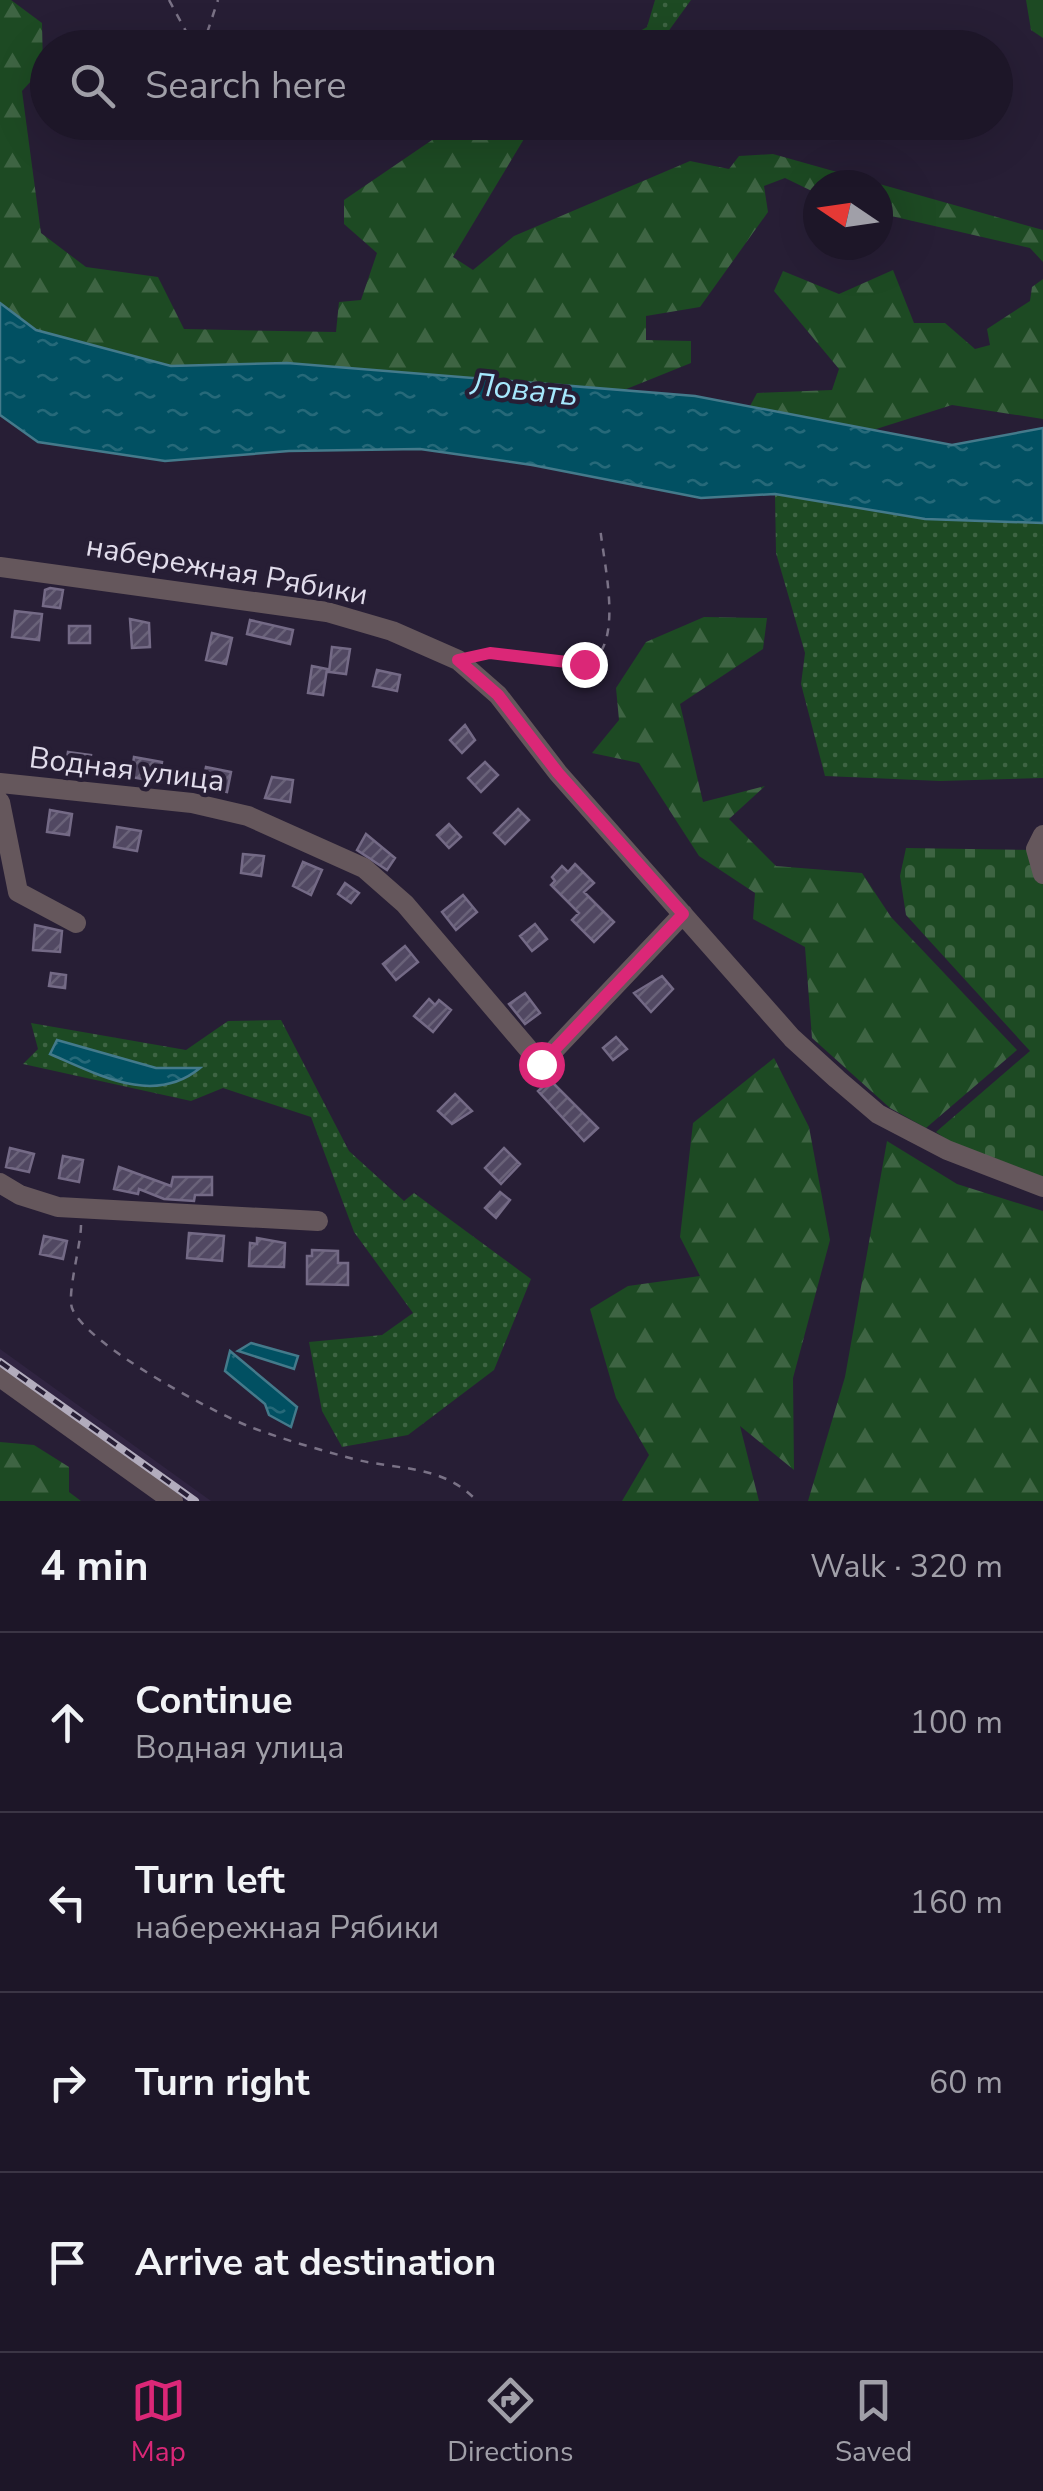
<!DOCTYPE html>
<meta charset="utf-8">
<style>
:root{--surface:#1d1628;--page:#251f30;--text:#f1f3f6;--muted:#a09fa8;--line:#3b3545;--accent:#db2777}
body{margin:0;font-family:"Nunito Sans",sans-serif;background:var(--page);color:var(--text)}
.compass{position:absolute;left:803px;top:170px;width:90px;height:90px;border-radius:50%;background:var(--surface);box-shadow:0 10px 40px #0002;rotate:283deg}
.stop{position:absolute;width:30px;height:30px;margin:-22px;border:8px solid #db2777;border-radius:50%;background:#fff}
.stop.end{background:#db2777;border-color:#fff;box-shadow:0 2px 10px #0008}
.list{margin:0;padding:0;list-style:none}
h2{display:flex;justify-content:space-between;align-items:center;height:130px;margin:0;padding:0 40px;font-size:42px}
h2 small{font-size:32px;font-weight:400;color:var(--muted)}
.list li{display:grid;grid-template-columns:65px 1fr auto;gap:30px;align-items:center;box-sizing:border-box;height:180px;padding:0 40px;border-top:2px solid var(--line)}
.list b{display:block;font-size:38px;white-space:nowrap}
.list p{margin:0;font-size:32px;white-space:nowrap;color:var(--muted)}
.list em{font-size:32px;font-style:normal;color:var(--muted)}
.icon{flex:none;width:55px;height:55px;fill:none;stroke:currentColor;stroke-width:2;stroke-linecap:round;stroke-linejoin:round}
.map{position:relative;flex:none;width:1043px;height:1501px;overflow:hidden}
.search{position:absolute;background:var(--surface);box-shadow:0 10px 40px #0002;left:30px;right:30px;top:30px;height:110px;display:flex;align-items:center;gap:25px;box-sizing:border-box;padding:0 35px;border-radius:55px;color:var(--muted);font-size:38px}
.sheet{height:850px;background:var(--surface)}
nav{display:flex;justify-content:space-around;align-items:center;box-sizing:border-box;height:140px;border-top:2px solid var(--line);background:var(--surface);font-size:28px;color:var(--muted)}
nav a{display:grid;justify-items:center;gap:5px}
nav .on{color:var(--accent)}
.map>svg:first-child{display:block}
.built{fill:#302441}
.grass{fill:url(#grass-dots)}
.forest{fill:url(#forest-firs)}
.cemetery{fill:url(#cemetery-stones)}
.water{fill:url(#water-ripples);stroke:#447a8b;stroke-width:2.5}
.building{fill:url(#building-hatch);stroke:#746a86;stroke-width:2.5}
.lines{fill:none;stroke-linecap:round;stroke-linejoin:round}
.path{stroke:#7a7286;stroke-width:2.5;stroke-dasharray:8 8;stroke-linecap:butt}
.minor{stroke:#65575c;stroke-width:20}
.rail-casing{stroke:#b2acbd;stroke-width:8}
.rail{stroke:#271e35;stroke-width:4;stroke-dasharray:11;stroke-linecap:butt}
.route{stroke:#db2777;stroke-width:12}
.labels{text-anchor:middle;stroke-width:9;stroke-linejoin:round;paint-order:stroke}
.street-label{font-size:30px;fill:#e1dceb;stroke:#271e35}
.water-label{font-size:32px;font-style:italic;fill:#a6e8fd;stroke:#271e35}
</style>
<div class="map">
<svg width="1043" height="1501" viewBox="0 0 1043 1501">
<defs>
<pattern id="grass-dots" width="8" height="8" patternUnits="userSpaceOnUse" patternTransform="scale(2.5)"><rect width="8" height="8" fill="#1d4a23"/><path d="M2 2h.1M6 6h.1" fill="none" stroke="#3e6443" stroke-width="1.8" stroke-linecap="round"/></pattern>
<pattern id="forest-firs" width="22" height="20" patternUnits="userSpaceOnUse" patternTransform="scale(2.5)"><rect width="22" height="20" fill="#1d4a23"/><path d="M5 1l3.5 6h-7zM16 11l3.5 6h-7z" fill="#3e6443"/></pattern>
<pattern id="cemetery-stones" width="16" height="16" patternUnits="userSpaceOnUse" patternTransform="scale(2.5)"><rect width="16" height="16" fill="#1d4a23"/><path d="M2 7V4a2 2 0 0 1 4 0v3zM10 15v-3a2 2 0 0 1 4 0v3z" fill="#3e6443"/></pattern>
<pattern id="water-ripples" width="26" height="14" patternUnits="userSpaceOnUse" patternTransform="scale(2.5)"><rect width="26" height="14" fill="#015062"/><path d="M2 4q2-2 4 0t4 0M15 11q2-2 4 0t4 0" fill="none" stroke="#266979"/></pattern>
<pattern id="building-hatch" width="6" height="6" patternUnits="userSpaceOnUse" patternTransform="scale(2.5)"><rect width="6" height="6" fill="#514862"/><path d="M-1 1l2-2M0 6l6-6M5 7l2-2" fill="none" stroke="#6a6279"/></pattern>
</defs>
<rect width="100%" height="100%" fill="#271e35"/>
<path class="built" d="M0 1349 211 1501H186L0 1367Z"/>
<path class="grass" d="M655 0H691L657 47H612L647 27Z
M775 494 925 519 1043 523V778L940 781 825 776 801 684 805 653 776 553Z
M281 1020 349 1151 404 1201 414 1193 531 1279 494 1370 408 1435 342 1447 322 1411 309 1342 382 1335 413 1313 354 1232 311 1117 223 1088 191 1101 23 1064 38 1049 31 1023 186 1050 228 1021Z"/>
<path class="forest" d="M0 0H11L42 23 43 68 22 91 41 233 86 267 158 277 184 329 336 332 339 302 361 300 377 253 344 224V200L457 123 533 124 453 257 473 270 514 236 690 161 729 169 739 156 773 154 1043 230V262L1030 248 878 213V185H818V194L785 178 764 186 768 212 700 307 646 316V340L691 341V363L619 392 287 363 171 366 36 330 0 303Z
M1026 0H1043V38L1031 30Z
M893 270 914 323H945L975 349 990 345 987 329 1030 301 1032 287 1043 279V419L952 405 873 430 750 406 757 393 832 390 839 369 774 291 783 271 839 294Z
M704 617 767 618 763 649 680 704 703 802 765 786 729 819 776 866 862 873 891 917 1017 1050 926 1128 890 1108 812 1038 805 947 753 919 755 893 699 856 639 763 592 753 619 720 616 688 646 642Z
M774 1058 809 1127 830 1240 793 1378 794 1470 740 1426 759 1501H622L649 1455 616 1398 590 1309 628 1286 700 1276 680 1237 693 1123Z
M887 1141 957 1184 1043 1211V1501H808L845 1377Z
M0 1442 34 1445 69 1467V1492L81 1501H0Z"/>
<path class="cemetery" d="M1043 846V1177L954 1145 936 1132 1030 1051 906 915 900 876 906 848 1041 850Z"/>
<path class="water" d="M0 303 36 330 171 366 287 363 695 396 952 445 1043 428V523L925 519 775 494 701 498 532 465 420 449 289 451 165 461 38 442 0 415Z
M57 1040 156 1068H200C154 1106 99 1075 50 1054Z
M251 1343 298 1356 294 1369 238 1351Z
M230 1351 297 1407 291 1427 269 1415 265 1404 225 1371Z"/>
<path class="building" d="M50 588 63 590 60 608 43 606 45 590Z
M15 611 42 614 39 640 12 637Z
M130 619 149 623 150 647 132 648Z
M250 620 293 630 290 644 247 634Z
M69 626H90V643H69Z
M212 633 232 638 226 664 206 660Z
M332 647 350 649 346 674 329 672Z
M312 666 327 669 323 695 308 693Z
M377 670 400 675 397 691 373 686Z
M465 725 475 740 462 753 450 740Z
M68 752 91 755 88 775 65 772Z
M134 757 162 762 159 782 131 777Z
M485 762 498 775 481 792 468 778Z
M206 767 231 772 227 792 202 787Z
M272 777 293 780 290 802 265 798Z
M518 809 529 820 505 844 494 833Z
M50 810 72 814 69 835 47 832Z
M449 824 461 837 449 848 437 835Z
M117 827 141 831 137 851 114 847Z
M366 834 395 858 387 870 357 850Z
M243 854 264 856 261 876 241 873Z
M303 862 322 870 311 895 293 886Z
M575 864 594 883 584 892 614 922 594 942 572 920 579 913 551 885 555 881 552 877 562 866 568 872Z
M345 883 359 893 351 903 338 894Z
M463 895 477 912 456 930 442 912Z
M535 924 547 939 532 951 520 936Z
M35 925 62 931 60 952 33 950Z
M405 946 418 962 396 980 383 964Z
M51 973 66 975 65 988 49 986Z
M662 976 673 989 651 1012 634 993Z
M525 993 540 1013 525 1024 509 1004Z
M429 999 435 1005 439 1000 451 1010 433 1032 414 1016Z
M616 1037 627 1049 613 1060 603 1048Z
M550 1080 598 1128 584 1141 538 1091Z
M455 1094 472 1111 452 1124 438 1111Z
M10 1148 34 1154 29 1172 6 1167Z
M504 1148 520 1164 501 1184 485 1168Z
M63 1156 83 1160 79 1182 59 1178Z
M119 1167 171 1186 173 1177H212V1195H195L194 1201 164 1199 139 1189 138 1194 114 1189Z
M500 1192 510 1200 496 1218 485 1208Z
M189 1233 224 1236 222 1261 187 1258Z
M44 1236 67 1241 63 1259 40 1254Z
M257 1238 285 1243 284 1267 249 1266 250 1243 257 1244Z
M312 1250 338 1251V1263H348V1285L307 1284V1256H312Z"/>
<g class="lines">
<path class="path" d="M169 0 188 35 197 40 206 36 218 0
M479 655 584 665C627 651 603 563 600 526
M81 1225C81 1245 67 1293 72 1308 85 1344 211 1411 248 1426 281 1439 317 1449 350 1458 397 1471 441 1463 477 1501"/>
<path class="minor" d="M0 567 327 612 392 631 458 660 498 695 558 773 792 1038 837 1079 878 1114 947 1150 1043 1187
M0 783 192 803 248 816 364 868 405 904 541 1064 683 914
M0 802 18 892 76 923
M1043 835 1036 849 1043 874
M0 1183 20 1195 58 1207 318 1221
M0 1377 173 1501"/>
<defs>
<path id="rail" d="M0 1362 195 1501"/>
</defs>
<use href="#rail" class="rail-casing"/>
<use href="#rail" class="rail"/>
</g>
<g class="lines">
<path class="route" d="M541 1064 683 914 558 773 498 695 458 660 490 653 584 664"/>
</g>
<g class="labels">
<g class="street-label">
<text transform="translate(227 570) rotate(10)" y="10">набережная Рябики</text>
<text transform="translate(127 769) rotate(7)" y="10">Водная улица</text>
</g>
<g class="water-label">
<text transform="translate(524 389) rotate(6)" y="11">Ловать</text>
</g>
</g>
</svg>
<svg class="compass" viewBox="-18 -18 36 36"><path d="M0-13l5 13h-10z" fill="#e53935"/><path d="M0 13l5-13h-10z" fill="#a09fa8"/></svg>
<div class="stop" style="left:541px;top:1064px"></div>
<div class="stop end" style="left:584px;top:664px"></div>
<div class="search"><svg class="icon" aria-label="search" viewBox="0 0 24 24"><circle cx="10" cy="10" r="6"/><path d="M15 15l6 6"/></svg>Search here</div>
</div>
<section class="sheet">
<h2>4 min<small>Walk · 320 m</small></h2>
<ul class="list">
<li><svg class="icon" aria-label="ahead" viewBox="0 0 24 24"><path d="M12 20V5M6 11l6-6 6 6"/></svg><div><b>Continue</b><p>Водная улица</p></div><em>100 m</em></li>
<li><svg class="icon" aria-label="left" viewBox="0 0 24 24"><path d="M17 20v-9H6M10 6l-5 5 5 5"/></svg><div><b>Turn left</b><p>набережная Рябики</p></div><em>160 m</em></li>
<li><svg class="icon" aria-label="right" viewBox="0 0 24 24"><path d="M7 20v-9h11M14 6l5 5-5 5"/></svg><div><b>Turn right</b></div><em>60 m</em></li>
<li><svg class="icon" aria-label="arrive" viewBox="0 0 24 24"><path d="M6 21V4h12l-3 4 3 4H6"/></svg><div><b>Arrive at destination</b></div></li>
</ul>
</section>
<nav>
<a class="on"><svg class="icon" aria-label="map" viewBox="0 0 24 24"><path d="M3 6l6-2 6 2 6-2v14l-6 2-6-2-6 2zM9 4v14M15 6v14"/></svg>Map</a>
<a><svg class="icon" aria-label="directions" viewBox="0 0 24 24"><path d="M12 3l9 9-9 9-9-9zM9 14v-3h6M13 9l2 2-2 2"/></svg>Directions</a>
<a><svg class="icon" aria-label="saved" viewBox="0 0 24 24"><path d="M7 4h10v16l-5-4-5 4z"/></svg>Saved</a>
</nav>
